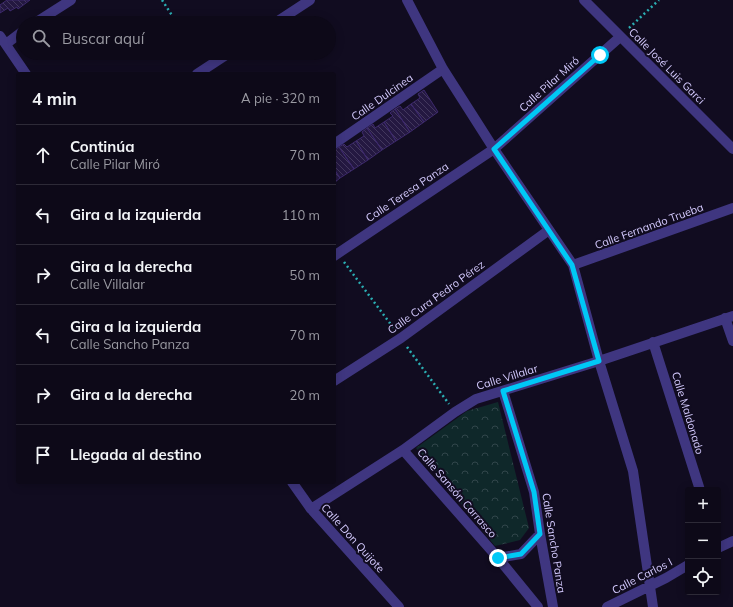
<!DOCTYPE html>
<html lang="es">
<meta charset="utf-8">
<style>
:root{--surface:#0d0918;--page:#161221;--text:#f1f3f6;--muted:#9a9aa2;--line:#2d2a37}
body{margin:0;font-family:Mulish,sans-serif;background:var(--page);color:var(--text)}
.controls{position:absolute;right:12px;bottom:12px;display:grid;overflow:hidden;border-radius:4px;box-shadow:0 2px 10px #0003}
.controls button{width:36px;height:36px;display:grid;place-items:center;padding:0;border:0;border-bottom:1px solid var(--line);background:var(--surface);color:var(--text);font:20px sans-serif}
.stop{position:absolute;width:12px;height:12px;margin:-9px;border:3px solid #00c8f6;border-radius:50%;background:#fff}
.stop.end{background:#00c8f6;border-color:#fff;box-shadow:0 1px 4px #0008}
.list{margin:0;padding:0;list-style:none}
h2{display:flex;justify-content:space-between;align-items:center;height:52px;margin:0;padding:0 16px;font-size:17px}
h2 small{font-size:13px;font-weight:400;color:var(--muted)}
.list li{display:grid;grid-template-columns:26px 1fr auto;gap:12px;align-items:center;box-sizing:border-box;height:60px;padding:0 16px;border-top:1px solid var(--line)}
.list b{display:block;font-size:15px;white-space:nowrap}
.list p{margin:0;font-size:13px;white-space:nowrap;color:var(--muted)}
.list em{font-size:13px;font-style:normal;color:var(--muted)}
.icon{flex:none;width:22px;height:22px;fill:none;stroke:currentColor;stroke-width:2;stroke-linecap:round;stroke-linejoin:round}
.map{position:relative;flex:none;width:733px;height:607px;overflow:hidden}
.search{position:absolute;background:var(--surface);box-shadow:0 2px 10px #0003;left:16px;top:16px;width:320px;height:44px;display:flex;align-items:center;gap:10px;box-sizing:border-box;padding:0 14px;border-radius:22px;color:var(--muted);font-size:15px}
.panel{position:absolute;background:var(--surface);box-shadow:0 2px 10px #0003;left:16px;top:72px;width:320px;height:412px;border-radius:4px}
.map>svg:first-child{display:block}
.forest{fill:url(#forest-crowns)}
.building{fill:url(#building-back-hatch);stroke:#3d296d}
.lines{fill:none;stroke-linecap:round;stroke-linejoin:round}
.path{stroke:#2bafb3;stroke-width:2.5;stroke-dasharray:2 3;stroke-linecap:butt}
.minor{stroke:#3f3680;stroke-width:10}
.route{stroke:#00c8f6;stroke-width:5}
.labels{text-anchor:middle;stroke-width:4;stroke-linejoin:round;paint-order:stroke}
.street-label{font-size:11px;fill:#d5cbff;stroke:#110c20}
</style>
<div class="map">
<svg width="733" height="607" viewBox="0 0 733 607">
<defs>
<pattern id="forest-crowns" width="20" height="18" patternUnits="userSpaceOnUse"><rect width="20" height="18" fill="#0f282a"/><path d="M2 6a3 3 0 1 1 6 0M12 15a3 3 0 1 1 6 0" fill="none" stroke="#31464a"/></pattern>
<pattern id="building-back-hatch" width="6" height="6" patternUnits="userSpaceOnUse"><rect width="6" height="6" fill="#241841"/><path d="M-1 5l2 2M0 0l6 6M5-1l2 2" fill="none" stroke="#43385e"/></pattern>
</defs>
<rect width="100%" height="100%" fill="#110c20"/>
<path class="forest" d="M498 402 529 528 520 540 495 546 416 448 467 411Z"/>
<path class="building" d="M7 0H30L18 9 17 7 10 11 8 8 0 13V5Z
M424 90 438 112 424 122 411 104 420 98 418 94Z
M411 104 424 122 410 132 395 109 400 106 403 110Z
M395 109 410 132 396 141 384 122 393 116 390 113Z
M384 122 396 141 382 150 367 128 373 124 375 128Z
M367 128 382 150 368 160 356 141 364 136 362 132Z
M356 141 368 160 354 169 339 147 344 144 347 147Z
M339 147 354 169 340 178 334 169V156L336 154 334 151Z
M334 169 340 178 334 183Z"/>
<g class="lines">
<path class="path" d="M162 0 177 23
M629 28 659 0
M344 262 395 330
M407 347 449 404"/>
<path class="minor" d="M407 0 443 69 494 149 573 265 599 361 633 471 653 607
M584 0 733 149
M35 23 71 0
M275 23 310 0
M0 36 26 74
M6 44 23 31
M197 74 229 53
M334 144 443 69
M334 256 494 149 620 37
M573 265 733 208
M725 318 733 341
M653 342 700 490
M334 381 401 338 549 230
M503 391 534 492 540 534 553 607
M403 450 498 558 538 607
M292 482 311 509 399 607
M311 509 403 450 455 412 476 399 599 361 733 316
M718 548 733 541
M498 558 521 554 540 534
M607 607 666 578 688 565"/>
</g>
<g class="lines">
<path class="route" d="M498 558 521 554 540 534 534 492 503 391 599 361 572 265 494 149 600 55"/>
</g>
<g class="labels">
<g class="street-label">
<text transform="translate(667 66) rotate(45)" y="4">Calle José Luis Garci</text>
<text transform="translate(549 84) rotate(-42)" y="4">Calle Pilar Miró</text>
<text transform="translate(382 97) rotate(-35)" y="4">Calle Dulcinea</text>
<text transform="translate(407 192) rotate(-34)" y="4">Calle Teresa Panza</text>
<text transform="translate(649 226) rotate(-20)" y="4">Calle Fernando Trueba</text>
<text transform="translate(436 297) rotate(-36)" y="4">Calle Cura Pedro Pérez</text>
<text transform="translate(507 377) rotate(-17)" y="4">Calle Villalar</text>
<text transform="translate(688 413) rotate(73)" y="4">Calle Maldonado</text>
<text transform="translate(457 493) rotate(49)" y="4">Calle Sansón Carrasco</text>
<text transform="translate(353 538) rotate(48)" y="4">Calle Don Quijote</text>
<text transform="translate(554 543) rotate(81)" y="4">Calle Sancho Panza</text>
<text transform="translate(642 576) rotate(-27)" y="4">Calle Carlos I</text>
</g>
</g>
</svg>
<div class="controls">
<button>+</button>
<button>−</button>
<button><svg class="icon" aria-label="locate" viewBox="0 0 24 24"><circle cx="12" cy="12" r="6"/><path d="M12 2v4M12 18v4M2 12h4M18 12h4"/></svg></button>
</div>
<div class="stop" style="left:600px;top:55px"></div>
<div class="stop end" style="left:498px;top:558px"></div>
<div class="search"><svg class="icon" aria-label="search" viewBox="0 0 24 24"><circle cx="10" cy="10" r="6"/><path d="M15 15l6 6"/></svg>Buscar aquí</div>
<section class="panel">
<h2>4 min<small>A pie · 320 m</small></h2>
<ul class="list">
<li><svg class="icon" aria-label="ahead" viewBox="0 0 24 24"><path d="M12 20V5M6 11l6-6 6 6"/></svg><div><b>Continúa</b><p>Calle Pilar Miró</p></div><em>70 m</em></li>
<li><svg class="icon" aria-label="left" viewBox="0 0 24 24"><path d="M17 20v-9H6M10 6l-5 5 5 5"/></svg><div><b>Gira a la izquierda</b></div><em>110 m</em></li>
<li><svg class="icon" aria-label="right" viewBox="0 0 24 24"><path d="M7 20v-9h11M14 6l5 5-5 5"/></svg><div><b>Gira a la derecha</b><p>Calle Villalar</p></div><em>50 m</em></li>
<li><svg class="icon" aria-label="left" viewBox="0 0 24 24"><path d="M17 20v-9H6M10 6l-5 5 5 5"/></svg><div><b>Gira a la izquierda</b><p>Calle Sancho Panza</p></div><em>70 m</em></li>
<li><svg class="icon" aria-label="right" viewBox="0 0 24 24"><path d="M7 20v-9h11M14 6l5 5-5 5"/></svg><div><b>Gira a la derecha</b></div><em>20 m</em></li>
<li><svg class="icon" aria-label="arrive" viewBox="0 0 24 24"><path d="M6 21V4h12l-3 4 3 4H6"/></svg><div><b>Llegada al destino</b></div></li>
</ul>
</section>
</div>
